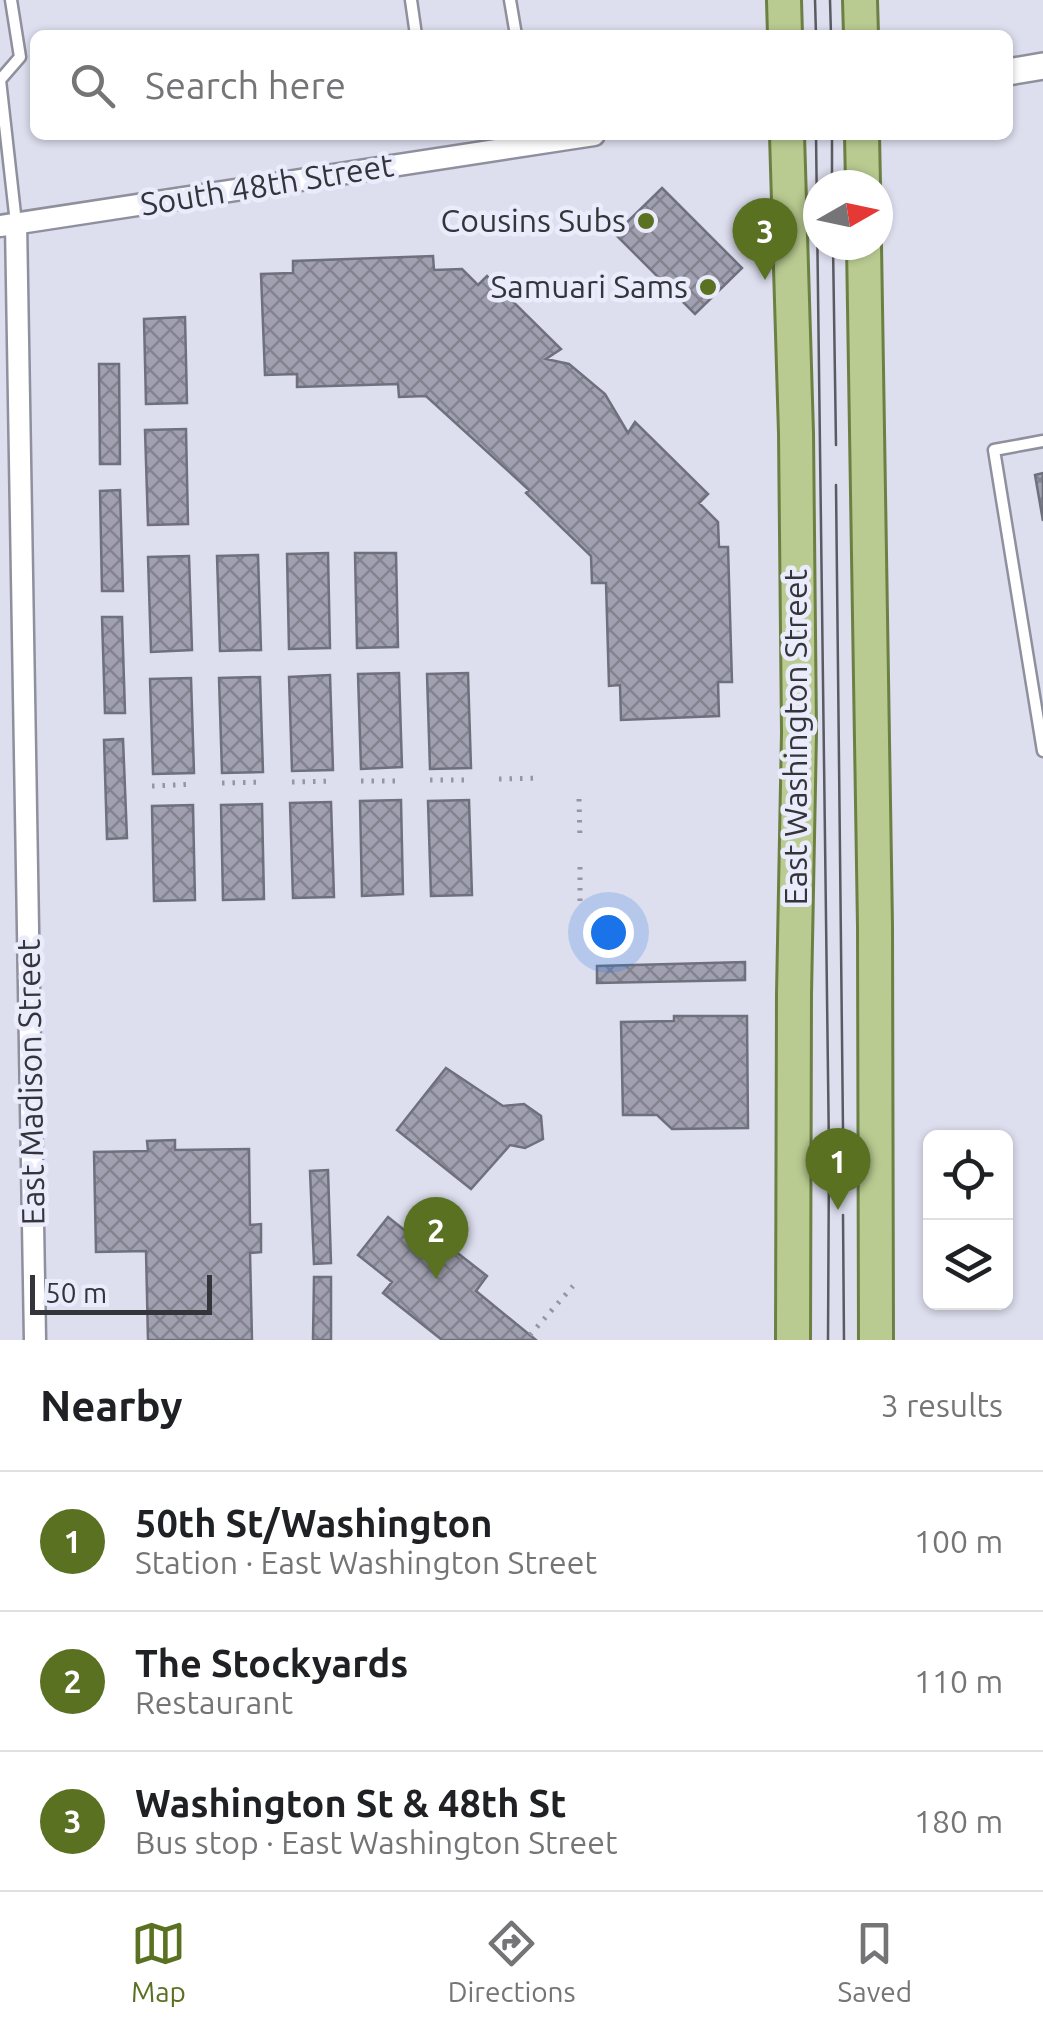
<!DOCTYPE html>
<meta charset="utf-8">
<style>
:root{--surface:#fff;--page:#f2f2f2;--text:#202124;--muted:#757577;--line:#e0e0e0;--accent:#5a7122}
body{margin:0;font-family:Ubuntu,sans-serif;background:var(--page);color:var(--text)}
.controls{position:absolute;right:30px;bottom:30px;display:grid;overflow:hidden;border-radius:15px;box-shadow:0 2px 8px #0004}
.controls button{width:90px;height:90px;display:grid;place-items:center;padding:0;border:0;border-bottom:2px solid var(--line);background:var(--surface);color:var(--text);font:50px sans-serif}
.compass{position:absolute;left:803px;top:170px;width:90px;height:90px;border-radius:50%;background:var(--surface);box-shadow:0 2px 8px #0004;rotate:81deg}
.scale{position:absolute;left:30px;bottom:25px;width:182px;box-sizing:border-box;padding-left:10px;border:5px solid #34353b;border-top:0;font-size:28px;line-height:35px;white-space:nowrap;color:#34353b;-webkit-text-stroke:8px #eaebfb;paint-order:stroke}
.you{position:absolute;left:608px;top:932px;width:35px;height:35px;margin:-25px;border:8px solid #fff;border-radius:50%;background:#1a73e8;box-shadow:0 0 0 15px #1a73e833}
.badge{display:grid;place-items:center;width:65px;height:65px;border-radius:50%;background:var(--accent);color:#fff;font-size:32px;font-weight:700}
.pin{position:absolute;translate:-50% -82px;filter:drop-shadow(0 2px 5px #0008)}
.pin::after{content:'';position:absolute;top:52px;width:35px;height:30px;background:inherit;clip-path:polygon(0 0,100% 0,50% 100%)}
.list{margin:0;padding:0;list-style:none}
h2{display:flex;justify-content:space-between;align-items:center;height:130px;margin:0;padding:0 40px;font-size:42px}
h2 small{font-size:32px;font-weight:400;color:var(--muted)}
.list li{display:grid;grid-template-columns:65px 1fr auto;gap:30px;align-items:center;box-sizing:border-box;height:140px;padding:0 40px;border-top:2px solid var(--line)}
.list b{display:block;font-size:38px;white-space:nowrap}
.list p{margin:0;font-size:32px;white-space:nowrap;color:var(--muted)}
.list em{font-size:32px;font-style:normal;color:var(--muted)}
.icon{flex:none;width:55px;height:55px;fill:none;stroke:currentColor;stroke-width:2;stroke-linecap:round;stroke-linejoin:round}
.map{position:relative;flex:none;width:1043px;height:1340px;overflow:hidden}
.search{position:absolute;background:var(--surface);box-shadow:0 2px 8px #0004;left:30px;right:30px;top:30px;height:110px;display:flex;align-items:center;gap:25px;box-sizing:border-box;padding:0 35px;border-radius:15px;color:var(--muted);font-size:38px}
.sheet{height:550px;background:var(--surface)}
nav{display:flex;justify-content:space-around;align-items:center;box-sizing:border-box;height:140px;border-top:2px solid var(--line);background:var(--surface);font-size:28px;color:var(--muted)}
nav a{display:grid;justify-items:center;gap:5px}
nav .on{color:var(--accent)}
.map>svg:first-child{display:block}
.building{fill:url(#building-cross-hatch);stroke:#6f707e;stroke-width:2.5}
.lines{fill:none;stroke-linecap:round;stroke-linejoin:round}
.service-casing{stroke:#8f909e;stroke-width:15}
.minor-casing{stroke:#8f909e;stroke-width:25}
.tertiary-casing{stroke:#8f909e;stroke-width:30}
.primary-casing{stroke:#6d8043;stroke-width:38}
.path{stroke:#9596a1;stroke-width:5;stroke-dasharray:2.5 8;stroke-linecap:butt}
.service{stroke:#fff;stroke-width:10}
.minor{stroke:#fff;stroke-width:20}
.tertiary{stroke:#fff;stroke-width:25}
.primary{stroke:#b9cb91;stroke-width:32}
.tram{stroke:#595a62;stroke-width:2.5}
.poi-dot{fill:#5a7122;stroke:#eaebfb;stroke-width:4}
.labels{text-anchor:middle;stroke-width:9;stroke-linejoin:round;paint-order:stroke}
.street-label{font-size:32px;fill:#34353b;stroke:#eaebfb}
.poi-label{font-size:32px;fill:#34353b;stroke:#eaebfb;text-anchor:end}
</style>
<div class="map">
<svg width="1043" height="1340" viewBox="0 0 1043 1340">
<defs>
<pattern id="building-cross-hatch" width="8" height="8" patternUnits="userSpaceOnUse" patternTransform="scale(2.5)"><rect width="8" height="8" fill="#a0a0b0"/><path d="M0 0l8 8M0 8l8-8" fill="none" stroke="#838390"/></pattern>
</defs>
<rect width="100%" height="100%" fill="#dddeee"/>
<path class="building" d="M662 188 742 268 695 314 615 234Z
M433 256 434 270 462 269 478 285 487 276 561 349 546 359 569 364 605 394 628 433 635 422 708 494 699 503 718 522 719 547H728L732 682H718L719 716 621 720 620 685 609 686 606 583H592L591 556 526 493 529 490 426 396 399 397 398 384 297 387V374L265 375 261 274 293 273V261Z
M185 317 187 403 146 404 144 319Z
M99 364H119L120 464H100Z
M186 429 188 524 148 525 145 430Z
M1043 473V521L1035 475Z
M120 490 123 591H102L100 491Z
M328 553 330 648 289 649 287 554Z
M355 553H396L398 647 357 648Z
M258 555 261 650 220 651 217 556Z
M189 556 192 650 151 652 148 557Z
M102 617H122L125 713H105Z
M399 673 402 767 361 769 358 674Z
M468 673 471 768 430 769 427 674Z
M330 675 333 770 292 771 289 677Z
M260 677 263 772 222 773 219 678Z
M191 678 194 773 153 774 150 679Z
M123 739 127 838 107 839 104 740Z
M401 800 403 894 362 896 360 801Z
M469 800 472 895 431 896 428 801Z
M331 802 334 897 293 898 290 803Z
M262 804 264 899 223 900 221 805Z
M193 805 195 900 154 901 152 806Z
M745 962V980L597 983V966Z
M674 1016H747L748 1128 672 1129 657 1115H623L621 1022 674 1021Z
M446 1068 503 1106 524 1104 541 1116 543 1139 525 1148 510 1145 471 1189 397 1130Z
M175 1140V1150L249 1149 250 1225 261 1224V1252L250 1253 252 1340H148L146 1251 96 1252 94 1152 148 1151 147 1141Z
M328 1170 331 1263 314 1264 310 1171Z
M388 1217 423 1245 432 1233 487 1276 476 1291 536 1340H442L383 1293 392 1282 358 1255Z
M314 1277H331V1340H313Z"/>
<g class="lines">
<defs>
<path id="service" d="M411 0 416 35
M510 0 516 35
M0 80 16 223
M0 80 20 57 11 0
M1043 441 994 450 1043 751"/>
<path id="minor" d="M16 223 35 1340
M0 226 594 135"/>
<path id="tertiary" d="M1008 72 1043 66"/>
<path id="primary" d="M784 0 785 35
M860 0 861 35
M787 135 796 433 799 733 794 994 793 1340
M862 135 863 185
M864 245 875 926 876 1340"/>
</defs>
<use href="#service" class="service-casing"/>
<use href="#minor" class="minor-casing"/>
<use href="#tertiary" class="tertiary-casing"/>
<use href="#primary" class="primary-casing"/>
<path class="path" d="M499 779 541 778
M430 780H472
M361 781H402
M292 782 333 781
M222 783 262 782
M152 786 194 784
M579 799 580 840
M580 867V907
M530 1335 573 1286"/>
<use href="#service" class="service"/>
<use href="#minor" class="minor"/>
<use href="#tertiary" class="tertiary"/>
<use href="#primary" class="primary"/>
<path class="tram" d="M815 0 816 35
M830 0 831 35
M816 135 829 1152 828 1340
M832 135V185
M833 245 836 445
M836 485 843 1130
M843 1215 844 1340"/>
</g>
<g class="poi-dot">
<circle cx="646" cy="221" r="10"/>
<circle cx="708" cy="287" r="10"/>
</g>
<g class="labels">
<g class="street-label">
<text transform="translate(267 185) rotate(-9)" y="11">South 48th Street</text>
<text transform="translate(796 737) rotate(-90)" y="11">East Washington Street</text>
<text transform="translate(31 1082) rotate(-91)" y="11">East Madison Street</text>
</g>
<g class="poi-label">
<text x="626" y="232">Cousins Subs</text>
<text x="688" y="298">Samuari Sams</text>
</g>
</g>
</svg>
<div class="controls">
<button><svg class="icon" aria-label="locate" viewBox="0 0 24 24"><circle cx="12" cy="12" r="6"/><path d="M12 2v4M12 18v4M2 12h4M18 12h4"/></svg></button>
<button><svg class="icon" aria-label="layers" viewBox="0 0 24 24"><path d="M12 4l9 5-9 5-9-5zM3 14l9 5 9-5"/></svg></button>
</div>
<svg class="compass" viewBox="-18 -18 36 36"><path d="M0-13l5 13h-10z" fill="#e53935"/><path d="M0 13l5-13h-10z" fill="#757577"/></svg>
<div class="scale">50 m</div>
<div class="you"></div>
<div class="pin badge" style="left:838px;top:1210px">1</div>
<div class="pin badge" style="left:436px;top:1279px">2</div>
<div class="pin badge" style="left:765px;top:280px">3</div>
<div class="search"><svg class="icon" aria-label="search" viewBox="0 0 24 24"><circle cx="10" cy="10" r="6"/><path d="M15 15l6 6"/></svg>Search here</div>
</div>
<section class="sheet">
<h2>Nearby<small>3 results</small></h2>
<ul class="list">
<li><span class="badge">1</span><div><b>50th St/Washington</b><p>Station · East Washington Street</p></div><em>100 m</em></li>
<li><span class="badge">2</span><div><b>The Stockyards</b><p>Restaurant</p></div><em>110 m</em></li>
<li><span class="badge">3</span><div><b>Washington St &amp; 48th St</b><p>Bus stop · East Washington Street</p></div><em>180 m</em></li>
</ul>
</section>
<nav>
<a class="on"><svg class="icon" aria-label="map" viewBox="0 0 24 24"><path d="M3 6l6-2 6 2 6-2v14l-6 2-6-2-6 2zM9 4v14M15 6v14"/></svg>Map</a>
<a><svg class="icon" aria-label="directions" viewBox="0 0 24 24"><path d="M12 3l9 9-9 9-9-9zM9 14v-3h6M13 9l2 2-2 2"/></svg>Directions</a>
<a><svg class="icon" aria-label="saved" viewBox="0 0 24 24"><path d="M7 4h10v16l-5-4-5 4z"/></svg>Saved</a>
</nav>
